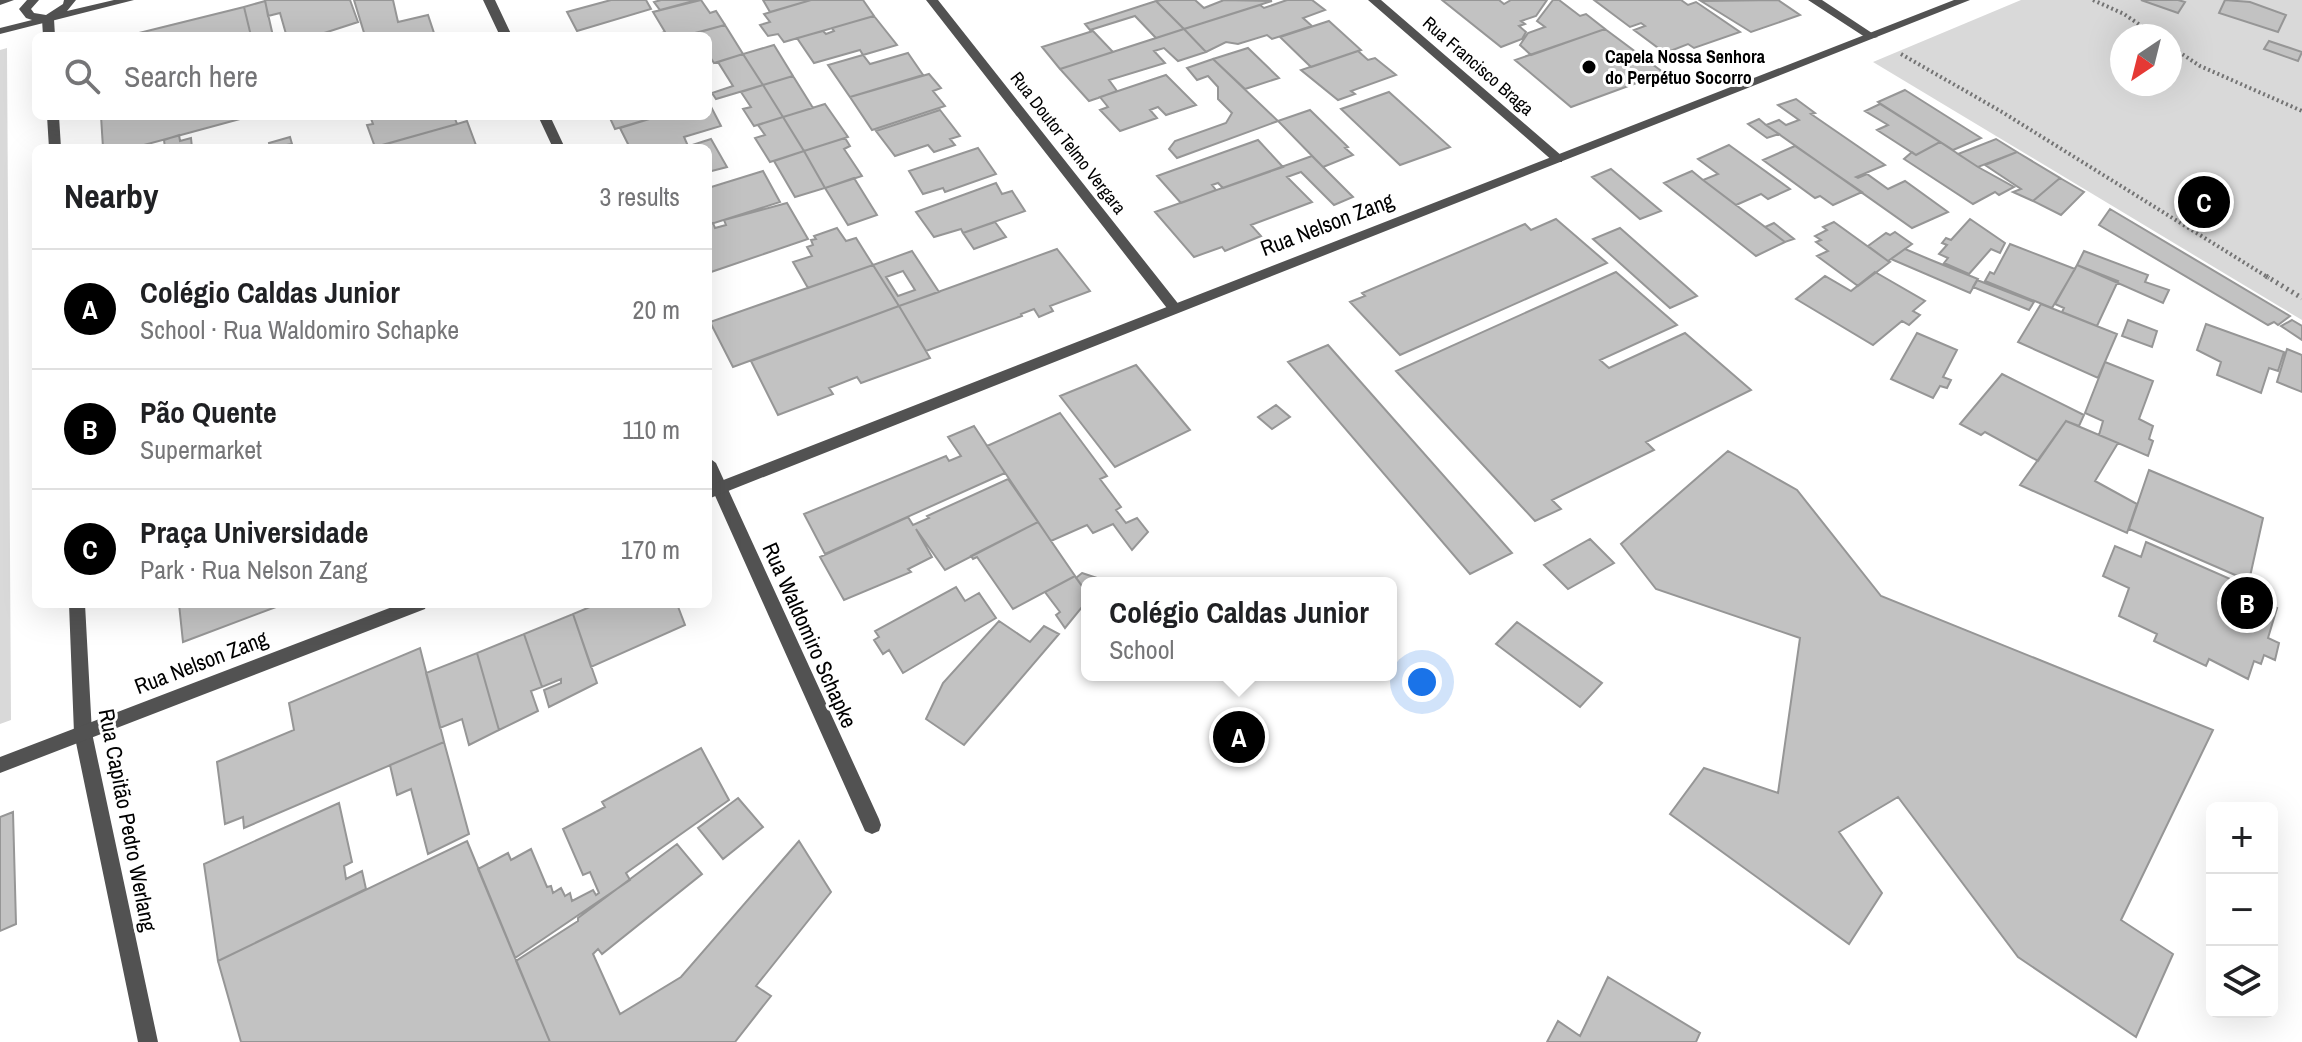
<!DOCTYPE html>
<meta charset="utf-8">
<style>
:root{--surface:#fff;--page:#f6f6f6;--text:#202124;--muted:#757577;--line:#e0e0e0;--accent:#000}
body{margin:0;font-family:"Archivo Narrow",sans-serif;background:var(--page);color:var(--text)}
.controls{position:absolute;right:24px;bottom:24px;display:grid;overflow:hidden;border-radius:12px;box-shadow:0 8px 32px #0002}
.controls button{width:72px;height:72px;display:grid;place-items:center;padding:0;border:0;border-bottom:2px solid var(--line);background:var(--surface);color:var(--text);font:40px sans-serif}
.compass{position:absolute;left:2110px;top:24px;width:72px;height:72px;border-radius:50%;background:var(--surface);box-shadow:0 8px 32px #0002;rotate:215deg}
.you{position:absolute;left:1422px;top:682px;width:28px;height:28px;margin:-20px;border:6px solid #fff;border-radius:50%;background:#1a73e8;box-shadow:0 0 0 12px #1a73e833}
.badge{display:grid;place-items:center;width:52px;height:52px;border-radius:50%;background:var(--accent);color:#fff;font-size:26px;font-weight:700}
.pin{position:absolute;translate:-50% -50%;border:4px solid #fff;box-shadow:0 2px 8px #0006}
.popup{position:absolute;left:1081px;top:577px;width:316px;height:104px;box-sizing:border-box;display:grid;place-content:center;border-radius:12px;background:var(--surface);filter:drop-shadow(0 2px 6px #0005);font-size:26px;white-space:nowrap;color:var(--muted)}
.popup b{font-size:30px;color:var(--text)}
.popup::after{content:'';position:absolute;left:50%;top:100%;margin-left:-16px;border:16px solid transparent;border-top-color:var(--surface)}
.list{margin:0;padding:0;list-style:none}
h2{display:flex;justify-content:space-between;align-items:center;height:104px;margin:0;padding:0 32px;font-size:34px}
h2 small{font-size:26px;font-weight:400;color:var(--muted)}
.list li{display:grid;grid-template-columns:52px 1fr auto;gap:24px;align-items:center;box-sizing:border-box;height:120px;padding:0 32px;border-top:2px solid var(--line)}
.list b{display:block;font-size:30px;white-space:nowrap}
.list p{margin:0;font-size:26px;white-space:nowrap;color:var(--muted)}
.list em{font-size:26px;font-style:normal;color:var(--muted)}
.icon{flex:none;width:44px;height:44px;fill:none;stroke:currentColor;stroke-width:2;stroke-linecap:round;stroke-linejoin:round}
.map{position:relative;flex:none;width:2302px;height:1042px;overflow:hidden}
.search{position:absolute;background:var(--surface);box-shadow:0 8px 32px #0002;left:32px;top:32px;width:680px;height:88px;display:flex;align-items:center;gap:20px;box-sizing:border-box;padding:0 28px;border-radius:12px;color:var(--muted);font-size:30px}
.panel{position:absolute;background:var(--surface);box-shadow:0 8px 32px #0002;left:32px;top:144px;width:680px;height:464px;border-radius:12px}
.map>svg:first-child{display:block}
.green{fill:#d9d9d9;fill-rule:evenodd}
.building{fill:#c2c2c2;stroke:#969696;stroke-width:2;fill-rule:evenodd}
.lines{fill:none;stroke-linecap:round;stroke-linejoin:round}
.path-far1{stroke:#747474;stroke-width:4;stroke-dasharray:2 3;stroke-linecap:butt}
.path{stroke:#747474;stroke-width:5;stroke-dasharray:2 4;stroke-linecap:butt}
.minor{fill:#525252;fill-rule:evenodd}
.tertiary{fill:#525252;fill-rule:evenodd}
.poi-dot{fill:#000;stroke:#fff;stroke-width:3}
.labels{text-anchor:middle;stroke-width:6;stroke-linejoin:round;paint-order:stroke}
.far-poi-label{font-size:18px;font-weight:bold;fill:#000;stroke:#fff;text-anchor:start}
.far-street-label{font-size:18px;fill:#000;stroke:#fff}
.street-label{font-size:22px;fill:#000;stroke:#fff}
</style>
<div class="map">
<svg width="2302" height="1042" viewBox="0 0 2302 1042">
<rect width="100%" height="100%" fill="#fff"/>
<path class="green" d="M2021 0H2302V320L1873 62ZM2122 36H2170V84H2122Z
M7 48 11 720 0 724V50Z"/>
<path class="building" d="M265 0H350L358 22 315 36H278L286 34 280 13 268 16Z
M354 0H393L398 22 428 15 435 36H365Z
M611 0H646L651 9 577 31 567 12Z
M661 0H697L660 10 654 2Z
M701 0 710 13 716 11 725 25 686 36H652L665 32 653 12Z
M763 0H811L770 12Z
M811 0H863L874 16 784 42 778 34 768 36 760 25 770 22 764 14Z
M1161 0H1195L1204 8 1224 0 1272 1 1184 29 1156 1Z
M1287 0H1312L1325 10 1303 18 1312 26 1272 39 1267 35 1238 44 1226 42 1206 52 1184 29 1260 5 1264 8Z
M1442 0H1499L1504 4 1511 0H1547L1536 16 1521 21 1525 24 1519 26 1526 32 1522 39 1501 47Z
M1553 0H1559L1580 16 1586 14 1605 29 1531 55 1520 45 1528 33 1545 27 1537 21Z
M1594 0H1681L1688 5 1696 2 1740 32 1694 48 1688 44 1665 53 1634 30 1645 26 1641 23 1630 27Z
M1778 0 1800 15 1751 32 1701 1Z
M2141 0H2178L2185 2 2178 13Z
M2225 0 2250 2 2286 15 2278 32 2219 13Z
M265 1 273 36H251L244 7Z
M1156 1 1184 29 1156 38 1135 16 1090 30 1085 24Z
M244 7 251 36H119L135 34Z
M874 16 897 45 863 55 860 50 814 63 797 38 823 31 826 34 834 31 832 28Z
M1329 21 1361 50 1311 67 1280 37Z
M725 25 743 54 714 63 708 54V36L695 33Z
M1184 29 1206 52 1178 61 1164 48 1154 51 1165 63 1109 80 1117 91 1098 98 1089 101 1060 69Z
M1605 29 1664 73 1571 107 1515 60Z
M1093 31 1113 52 1060 69 1042 47Z
M2269 41 2302 52 2298 61 2264 49Z
M774 45 793 76 763 85 743 54Z
M1248 48 1279 78 1245 89 1213 59Z
M1358 51 1368 60 1375 58 1396 75 1351 91 1355 94 1338 100 1301 70Z
M908 53 923 75 850 97 828 65 863 55 870 64Z
M743 54 763 85 716 99 712 93 733 86 718 62Z
M1213 59 1278 121 1177 158 1169 149 1175 141 1226 123 1232 113 1218 99V87L1208 76 1197 80 1187 68Z
M929 74 941 88 933 91 945 106 872 130 850 97Z
M1166 75 1196 105 1166 115 1158 107 1150 110 1157 118 1120 131 1100 110 1108 107 1100 97Z
M793 76 813 108 783 117 763 85Z
M763 85 783 117 754 126 743 109 751 107 741 92Z
M1905 90 1981 138 1953 150 1878 102Z
M1389 92 1450 147 1400 165 1341 109Z
M1796 99 1815 113 1811 114 1885 165 1856 177 1858 178 1867 174 1888 189 1905 181 1948 212 1912 228 1766 125 1779 120 1786 125 1799 120 1778 105Z
M708 101 721 126 684 137 688 146 683 148H630L620 128 659 116H708Z
M825 104 848 137 804 151 783 117Z
M1880 104 1940 142 1916 155 1877 130 1888 125 1865 111Z
M940 110 960 136 950 139 955 145 934 152 928 145 895 156 876 131Z
M1310 110 1348 147 1345 148 1353 155 1323 167 1278 121Z
M101 116H251L133 148H103Z
M370 116H454L457 124 375 147 367 125 373 124Z
M609 116H659L615 129Z
M783 117 804 151 770 162 755 138 765 135 758 125Z
M1759 119 1766 125 1779 134 1767 138 1748 124Z
M467 121 477 148H372L457 124Z
M179 135 180 141 191 138 192 148H165L164 140Z
M290 137 292 144 270 148 269 143Z
M845 138 850 146 844 149 862 176 825 188 804 151Z
M711 139 727 167 708 172V148H683Z
M1996 139 2017 152 1978 167 1958 154Z
M1258 140 1283 167 1223 188 1218 183 1212 185 1216 190 1181 203 1157 176Z
M1940 142 1978 167 2014 187 1999 195 1995 192 1973 204 1904 159 1912 152 1916 155Z
M1729 145 1790 189 1768 199 1761 194 1736 205 1703 180 1718 174 1698 159Z
M1795 146 1862 192 1833 205 1820 196 1815 198 1763 160Z
M978 148 996 174 945 192 943 188 923 194 909 171Z
M804 151 825 188 795 197 774 161Z
M2017 152 2060 178 2033 201 2013 192 2021 189 1985 165Z
M1312 156 1353 197 1334 205 1301 172 1287 177 1312 202 1251 225 1261 236 1225 251 1222 247 1194 257 1155 212Z
M1611 169 1661 211 1640 219 1592 177Z
M763 171 780 202 708 225V188Z
M1692 171 1703 180 1785 242 1756 256 1664 183Z
M854 178 877 215 848 225 825 188Z
M2060 178 2084 192 2061 215 2033 201Z
M996 183 1002 194 1012 191 1025 211 963 233 961 229 934 237 916 212Z
M787 203 808 239 708 273V225L713 223 715 228 726 225 724 220Z
M2110 209 2290 316 2278 325 2274 322 2268 325 2099 225Z
M1556 219 1607 263 1400 355 1350 302 1365 296 1362 293 1525 224 1531 230Z
M1970 219 2005 243 2000 253 1991 249 1969 274 1944 263 1948 258 1939 254 1947 245 1942 243 1946 238 1951 240Z
M995 222 1006 237 974 249 963 233Z
M1834 222 1888 261 1890 262 1858 286 1817 256 1828 251 1816 242 1821 240 1815 236 1827 230 1823 227Z
M1774 223 1794 239 1785 242 1765 227Z
M837 228 846 241 856 238 873 265 808 288 793 262 812 256 807 247 813 245 811 240 816 239 814 236Z
M1620 228 1697 296 1670 308 1593 239Z
M1895 232 1912 244 1888 261 1868 246 1886 233 1890 235Z
M2010 244 2075 269 2052 308 1985 281 1990 272 1994 274Z
M1057 249 1090 291 1050 306 1053 311 1039 317 1034 309 1021 314 1022 316 926 351 899 306Z
M1905 249 1931 260 1978 279 1970 293 1891 259Z
M912 251 939 292 899 306 873 265ZM903 271 915 290 898 296 886 277Z
M2084 251 2148 275 2145 282 2169 290 2163 303 2077 265Z
M873 265 899 306 733 367 710 322Z
M2077 265 2118 281 2097 326 2062 312 2064 308 2055 304Z
M1616 272 1677 325 1600 360 1609 368 1685 333 1751 390 1646 442 1654 450 1552 500 1561 509 1535 521 1396 371Z
M1875 272 1925 301 1913 311 1920 315 1909 325 1902 321 1873 345 1796 299 1825 276 1851 291Z
M1977 280 2034 302 2029 310 1973 287Z
M2041 304 2117 334 2098 378 2018 342Z
M899 306 930 358 861 383 857 377 829 388 833 394 778 415 751 361Z
M2128 320 2157 331 2152 347 2122 336Z
M2292 320 2302 326V340L2281 326Z
M2206 324 2284 352 2278 371 2269 368 2261 393 2217 375 2221 362 2197 350Z
M1917 333 1957 350 1943 377 1951 380 1947 388 1940 386 1933 398 1891 379Z
M1328 345 1512 553 1470 574 1288 362Z
M2287 349 2302 355V392L2277 382Z
M2105 362 2153 381 2139 419 2153 426 2149 439 2153 441 2148 456 2099 435 2103 421 2085 413Z
M1136 365 1190 430 1115 467 1060 396Z
M2002 374 2084 415 2079 426 2066 421 2038 461 1985 432 1981 435 1960 424Z
M1276 405 1290 417 1272 429 1258 417Z
M1060 413 1107 476 1100 479 1121 507 1116 510 1126 523 1137 518 1148 532 1132 550 1113 524 1093 533 1087 525 1051 541 987 446Z
M2066 421 2118 443 2095 481 2137 504 2127 533 2020 485Z
M974 426 1005 473 825 554 804 514 946 456 949 461 961 456 948 437Z
M1728 451 1797 490 1881 596 2213 730 2121 920 2173 954 2136 1037 2018 957 1898 797 1839 832 1882 893 1849 944 1670 814 1704 768 1778 793 1800 638 1656 589 1621 544Z
M2149 470 2263 518 2249 581 2129 529Z
M1008 479 1038 522 945 570 916 529 932 557 908 569 911 572 844 600 820 557 908 517 913 525 929 518 927 516Z
M1038 522 1075 576 1013 609 977 557 973 559 971 556Z
M1590 539 1614 563 1568 589 1544 565Z
M2146 542 2253 589 2251 596 2277 608 2268 638 2279 643 2275 660 2264 655 2261 664 2254 661 2248 679 2209 659 2206 666 2154 641 2157 634 2119 616 2129 588 2103 576 2115 546 2141 557Z
M1082 573 1106 581 1087 583V593L1076 578Z
M1075 576 1087 593V601L1065 628 1056 615 1060 612 1045 592Z
M956 587 965 601 979 593 996 618 903 673 889 650 883 654 874 640 879 637 875 631Z
M179 604H284L183 642Z
M597 604H677L685 625 591 667 573 614Z
M573 614 597 683 549 707 544 690 561 683V679L542 687 524 634Z
M999 621 1030 642 1044 626 1059 634 964 745 926 719 943 683Z
M1517 622 1602 683 1580 707 1496 644Z
M524 634 542 687 531 691 538 711 499 730 477 653Z
M420 648 444 742 244 828 243 817 225 824 217 762 294 730 289 703Z
M477 653 499 730 469 745 462 719 440 728 426 673Z
M444 742 469 834 428 854 411 789 397 795 390 765Z
M701 748 729 800 626 873 630 880 515 958 478 869 508 853 511 860 531 849 547 887 551 886 553 893 561 888 565 896 570 893 572 901 593 890 596 895 599 893 590 872 583 875 563 829 605 807 602 802Z
M738 798 763 827 723 859 698 828Z
M339 803 352 862 344 866 346 879 362 871 366 889 218 961 204 864Z
M13 812 16 924 0 931V817Z
M467 841 550 1042H241L218 961Z
M799 841 831 892 756 986 771 996 735 1042H550L516 961 578 921V918L677 844 702 874 602 954 598 949 593 954 620 1014 681 977Z
M1608 977 1700 1033 1696 1042H1547L1558 1021 1580 1036Z"/>
<g class="lines">
<path class="path-far1" d="M2093 0 2124 14 2156 36
M2170 46 2200 66 2302 111
M1901 54 2002 112 2269 278"/>
<path class="path" d="M2266 276 2302 298"/>
<path class="minor" d="M483 0H495L512 36H500Z
M926 0H938L1180 306 1182 309 1180 312H1170Z
M1368 0H1381L1562 156V162H1554Z
M1808 0H1822L1878 37 1868 39Z
M48 16 54 19 55 36H43L42 19Z
M47 116H59L61 148H49Z
M538 116H550L565 148H553Z
M708 457 716 463 879 819 881 825 879 831 872 834 865 831 708 480Z
M69 604H85L92 733 158 1042H138L74 733Z"/>
<path class="tertiary" d="M0 0H14L0 5Z
M27 0H39L31 9 34 13 46 15 63 4 64 0H76L67 11 114 0H134L0 34V28L32 20 26 18 19 9Z
M1954 0H1970L708 499V486Z
M400 604H427L425 609 0 773V757Z"/>
</g>
<circle class="poi-dot" cx="1589" cy="67" r="8"/>
<g class="labels">
<g class="far-poi-label">
<text x="1605" y="63">Capela Nossa Senhora<tspan x="1605" dy="21">do Perpétuo Socorro</tspan></text>
</g>
<g class="far-street-label">
<text transform="translate(1478 66) rotate(41)" y="6">Rua Francisco Braga</text>
<text transform="translate(1068 143) rotate(52)" y="6">Rua Doutor Telmo Vergara</text>
</g>
<g class="street-label">
<text transform="translate(1327 224) rotate(-21)" y="8">Rua Nelson Zang</text>
<text transform="translate(810 635) rotate(66)" y="8">Rua Waldomiro Schapke</text>
<text transform="translate(201 662) rotate(-21)" y="8">Rua Nelson Zang</text>
<text transform="translate(128 820) rotate(79)" y="8">Rua Capitão Pedro Werlang</text>
</g>
</g>
</svg>
<div class="controls">
<button>+</button>
<button>−</button>
<button><svg class="icon" aria-label="layers" viewBox="0 0 24 24"><path d="M12 4l9 5-9 5-9-5zM3 14l9 5 9-5"/></svg></button>
</div>
<svg class="compass" viewBox="-18 -18 36 36"><path d="M0-13l5 13h-10z" fill="#e53935"/><path d="M0 13l5-13h-10z" fill="#757577"/></svg>
<div class="you"></div>
<div class="pin badge" style="left:1239px;top:737px">A</div>
<div class="popup"><b>Colégio Caldas Junior</b>School</div>
<div class="pin badge" style="left:2247px;top:603px">B</div>
<div class="pin badge" style="left:2204px;top:202px">C</div>
<div class="search"><svg class="icon" aria-label="search" viewBox="0 0 24 24"><circle cx="10" cy="10" r="6"/><path d="M15 15l6 6"/></svg>Search here</div>
<section class="panel">
<h2>Nearby<small>3 results</small></h2>
<ul class="list">
<li><span class="badge">A</span><div><b>Colégio Caldas Junior</b><p>School · Rua Waldomiro Schapke</p></div><em>20 m</em></li>
<li><span class="badge">B</span><div><b>Pão Quente</b><p>Supermarket</p></div><em>110 m</em></li>
<li><span class="badge">C</span><div><b>Praça Universidade</b><p>Park · Rua Nelson Zang</p></div><em>170 m</em></li>
</ul>
</section>
</div>
